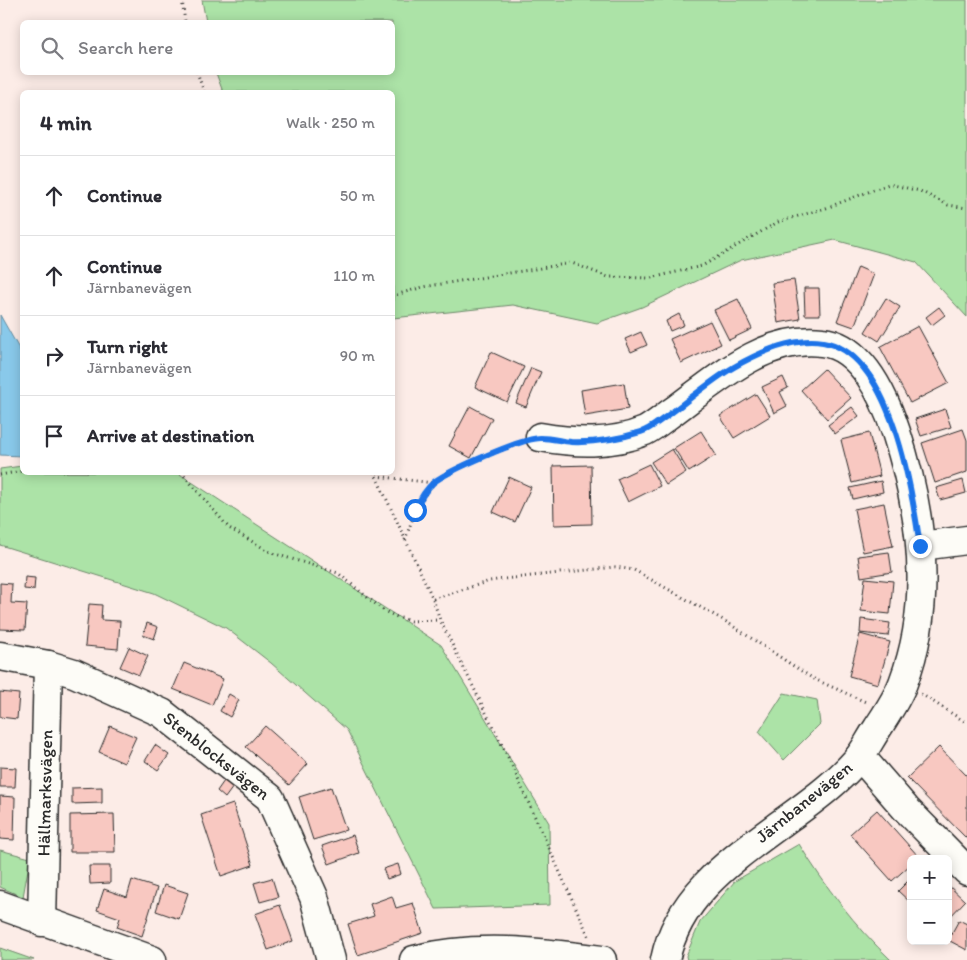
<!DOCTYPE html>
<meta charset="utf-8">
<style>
:root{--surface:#fff;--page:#f7f7f7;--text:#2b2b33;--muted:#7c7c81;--line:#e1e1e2}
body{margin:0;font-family:Itim,sans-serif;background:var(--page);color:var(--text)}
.controls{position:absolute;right:15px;bottom:15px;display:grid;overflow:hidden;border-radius:8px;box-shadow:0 2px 12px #0003}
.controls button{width:45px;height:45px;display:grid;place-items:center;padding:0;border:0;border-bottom:1px solid var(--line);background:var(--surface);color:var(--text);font:25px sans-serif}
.stop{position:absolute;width:15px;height:15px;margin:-11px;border:4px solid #1a73e8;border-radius:50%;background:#fff}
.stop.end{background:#1a73e8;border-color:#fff;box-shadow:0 1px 5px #0008}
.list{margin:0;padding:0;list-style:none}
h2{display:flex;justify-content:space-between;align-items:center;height:65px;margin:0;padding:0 20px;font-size:21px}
h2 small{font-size:16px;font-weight:400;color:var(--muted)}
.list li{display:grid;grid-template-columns:32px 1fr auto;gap:15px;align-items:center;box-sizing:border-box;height:80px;padding:0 20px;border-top:1px solid var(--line)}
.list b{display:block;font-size:19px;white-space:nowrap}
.list p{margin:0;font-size:16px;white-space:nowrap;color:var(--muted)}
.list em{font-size:16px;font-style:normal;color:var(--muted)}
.icon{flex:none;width:28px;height:28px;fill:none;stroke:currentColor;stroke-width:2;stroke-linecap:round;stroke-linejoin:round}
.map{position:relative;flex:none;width:967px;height:960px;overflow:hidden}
.search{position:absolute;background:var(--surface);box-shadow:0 2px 12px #0003;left:20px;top:20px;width:375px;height:55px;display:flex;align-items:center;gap:12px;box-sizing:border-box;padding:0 18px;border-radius:8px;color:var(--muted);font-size:19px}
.panel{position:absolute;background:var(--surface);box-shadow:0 2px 12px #0003;left:20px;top:90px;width:375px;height:385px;border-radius:8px}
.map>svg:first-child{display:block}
.green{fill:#ace3a7;stroke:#6c8769}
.water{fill:#89c9ea;stroke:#638a9e}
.building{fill:#f8c8c1;stroke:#2b2b2b}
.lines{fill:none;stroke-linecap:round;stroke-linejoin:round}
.minor-casing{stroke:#2b2b2b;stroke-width:31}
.path{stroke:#2b2b2b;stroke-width:3;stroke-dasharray:1 4;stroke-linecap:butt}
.minor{stroke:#fdfcf7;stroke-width:28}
.route{stroke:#1a73e8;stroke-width:6}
.labels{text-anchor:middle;stroke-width:5;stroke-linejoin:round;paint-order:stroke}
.street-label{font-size:18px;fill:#2b2b2b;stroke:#fdfcf7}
</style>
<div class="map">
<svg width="967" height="960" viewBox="0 0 967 960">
<rect width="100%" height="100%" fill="#fcece7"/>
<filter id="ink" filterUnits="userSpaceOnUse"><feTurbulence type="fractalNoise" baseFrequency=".02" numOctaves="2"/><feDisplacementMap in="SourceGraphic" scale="10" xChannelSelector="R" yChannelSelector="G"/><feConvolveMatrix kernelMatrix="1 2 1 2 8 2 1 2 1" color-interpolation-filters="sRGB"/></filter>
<g filter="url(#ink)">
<path class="green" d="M202 0H967V317L916 262 835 240 741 260 642 307 597 323 513 305 393 318 392 92H223L216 73 392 72V22H206Z
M22 466V472L178 473 441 645 549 823 550 905 436 909 347 730 271 663 226 628 154 593 0 545V469Z
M784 693 817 700 820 724 784 760 759 732Z
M799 844C825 886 855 926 891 960H687L686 956 700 922 735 881Z
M0 850 30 858 23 897 0 887Z
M0 948 34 960H0Z"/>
<path class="water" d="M0 315 22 354V456L0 455Z"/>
<path class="building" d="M858 267 874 274 854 327 837 321Z
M794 280 800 319 778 323 772 283Z
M804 288H819L820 315H805Z
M886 298 900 307 879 341 865 332Z
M738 299 752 329 729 340 714 310Z
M939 307 945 315 932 325 926 317Z
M679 314 684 325 670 331 666 321Z
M710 321 721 344 681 363 670 339Z
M918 326 949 383 910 403 880 347Z
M641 332 647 345 631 352 625 339Z
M491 352 524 367 507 402 475 387Z
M531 368 541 372 526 407 516 403Z
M824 369 851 398 827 419 801 390Z
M783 377 788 388 780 392 787 406 774 413 762 387Z
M624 383 628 409 585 416 581 390Z
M756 394 770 416 734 438 720 416Z
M470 406 492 418 471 458 449 446Z
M852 407 859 416 835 434 828 425Z
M945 409 951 427 921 436 915 419Z
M963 429 967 440V472L935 483 922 443Z
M701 431 716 455 689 472 674 448Z
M869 433 880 476 852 483 841 440Z
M672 449 686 472 666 485 651 462Z
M649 464 660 486 628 502 617 479Z
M591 465 592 524 554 525 553 466Z
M509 477 531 487 515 522 493 512Z
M963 480 966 493 940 500 936 488Z
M881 481 883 492 853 499 850 488Z
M884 503 893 546 863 552 854 509Z
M889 552 892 572 861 577 858 556Z
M25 577 35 578 34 590 24 589Z
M865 578 893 581 890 614 861 611Z
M0 583 12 584 11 603 27 604 25 630 0 629Z
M89 604 102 605 101 620 120 621 118 649 85 646Z
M861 619 890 623 888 636 860 633Z
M147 623 158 627 154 639 143 635Z
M860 634 890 642 878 684 849 676Z
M129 647 148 656 139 675 120 667Z
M184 663 223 679 212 705 173 689Z
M0 692 19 694 17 719 0 717Z
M229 694 239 700 230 717 220 711Z
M110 726 136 737 124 763 99 752Z
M265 726 308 764 289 785 246 747Z
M155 745 169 755 158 770 145 761Z
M939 747 967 776V839L907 778Z
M0 767 16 768 15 787H0Z
M224 781 233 787 225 798 217 791Z
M102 787V803L72 804V788Z
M331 787 346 830 313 840 299 797Z
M0 796 15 797 14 840 0 839Z
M233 804 253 865 221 876 201 815Z
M877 810 919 857 911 859V864L892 881 850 834Z
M114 814 115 852H70V815Z
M353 835 359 853 329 864 322 846Z
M398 864 401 874 387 879 383 869Z
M89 866H110V883L90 884Z
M272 878 278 897 260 902 254 883Z
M911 878V903L898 891Z
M132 880 157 888 142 936 117 927 120 918 97 910 104 889 127 897Z
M164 885 188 893 179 919 156 911Z
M948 885 965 901 948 919Z
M392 896 396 908 413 903 423 933 358 955 348 924 374 916 370 904Z
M280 905 293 941 268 950 255 914Z
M959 920 967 924V950L948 940Z"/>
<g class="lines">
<defs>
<g id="minor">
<path d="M540 437C575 443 611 445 645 431 655 426 666 416 675 410 717 379 766 335 822 342 862 346 885 399 896 432 922 512 934 602 903 683 897 699 886 715 877 729 871 738 866 748 860 756 839 782 809 803 783 822 733 859 678 895 665 960"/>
<path d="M921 546 967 540"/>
<path id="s1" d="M0 656 48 665 74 673 162 713 270 798 314 897 331 960"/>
<path d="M860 756 906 809 967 871"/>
<path d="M0 905 152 960"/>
<path id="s2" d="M42 922 48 665"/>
<path d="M414 960C475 944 540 952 602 960"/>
</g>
</defs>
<use href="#minor" class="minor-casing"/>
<path class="path" d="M182 0 185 22
M197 72 204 92
M392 296 423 287 572 263 608 277 651 278 702 266 778 222 826 208 889 184 920 191 948 205 967 208
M181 472 229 528 272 553 338 573 384 611 397 617 411 621 439 620
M374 472 433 599 440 620 508 757 589 937
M0 475 22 471
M376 476 433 483
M405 540C412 520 418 501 432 485 445 470 500 450 519 444
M433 599 490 581 504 579 615 567 634 570 725 621 812 678 868 703
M921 694 967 723"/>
<use href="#minor" class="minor"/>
</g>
</g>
<g class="lines" filter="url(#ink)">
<path class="route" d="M415 510C419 501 426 489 434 482 450 470 522 438 541 438 551 438 561 441 571 442 596 443 618 439 641 432 651 429 659 421 667 416 689 400 710 381 734 367 760 352 793 337 823 342 891 353 912 490 920 546"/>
</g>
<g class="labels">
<g class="street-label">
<text dy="6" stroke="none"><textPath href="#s1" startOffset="242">Stenblocksvägen</textPath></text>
<text dy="6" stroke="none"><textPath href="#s2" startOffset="129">Hällmarksvägen</textPath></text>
<text transform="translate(804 802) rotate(-39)" y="6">Järnbanevägen</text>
</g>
</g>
</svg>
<div class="controls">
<button>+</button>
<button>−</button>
</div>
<div class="stop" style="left:415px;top:510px"></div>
<div class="stop end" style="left:920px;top:546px"></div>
<div class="search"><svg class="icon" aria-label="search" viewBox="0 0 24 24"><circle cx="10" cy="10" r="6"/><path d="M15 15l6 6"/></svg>Search here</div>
<section class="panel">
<h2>4 min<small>Walk · 250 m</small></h2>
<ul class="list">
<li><svg class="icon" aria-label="ahead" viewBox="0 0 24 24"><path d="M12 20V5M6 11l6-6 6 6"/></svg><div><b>Continue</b></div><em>50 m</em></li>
<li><svg class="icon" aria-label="ahead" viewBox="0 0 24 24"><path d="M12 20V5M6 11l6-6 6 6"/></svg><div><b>Continue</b><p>Järnbanevägen</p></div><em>110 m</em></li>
<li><svg class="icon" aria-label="right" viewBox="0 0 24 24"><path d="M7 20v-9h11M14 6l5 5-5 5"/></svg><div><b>Turn right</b><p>Järnbanevägen</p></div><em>90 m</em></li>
<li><svg class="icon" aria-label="arrive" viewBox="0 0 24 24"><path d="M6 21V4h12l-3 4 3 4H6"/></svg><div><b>Arrive at destination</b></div></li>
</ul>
</section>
</div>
